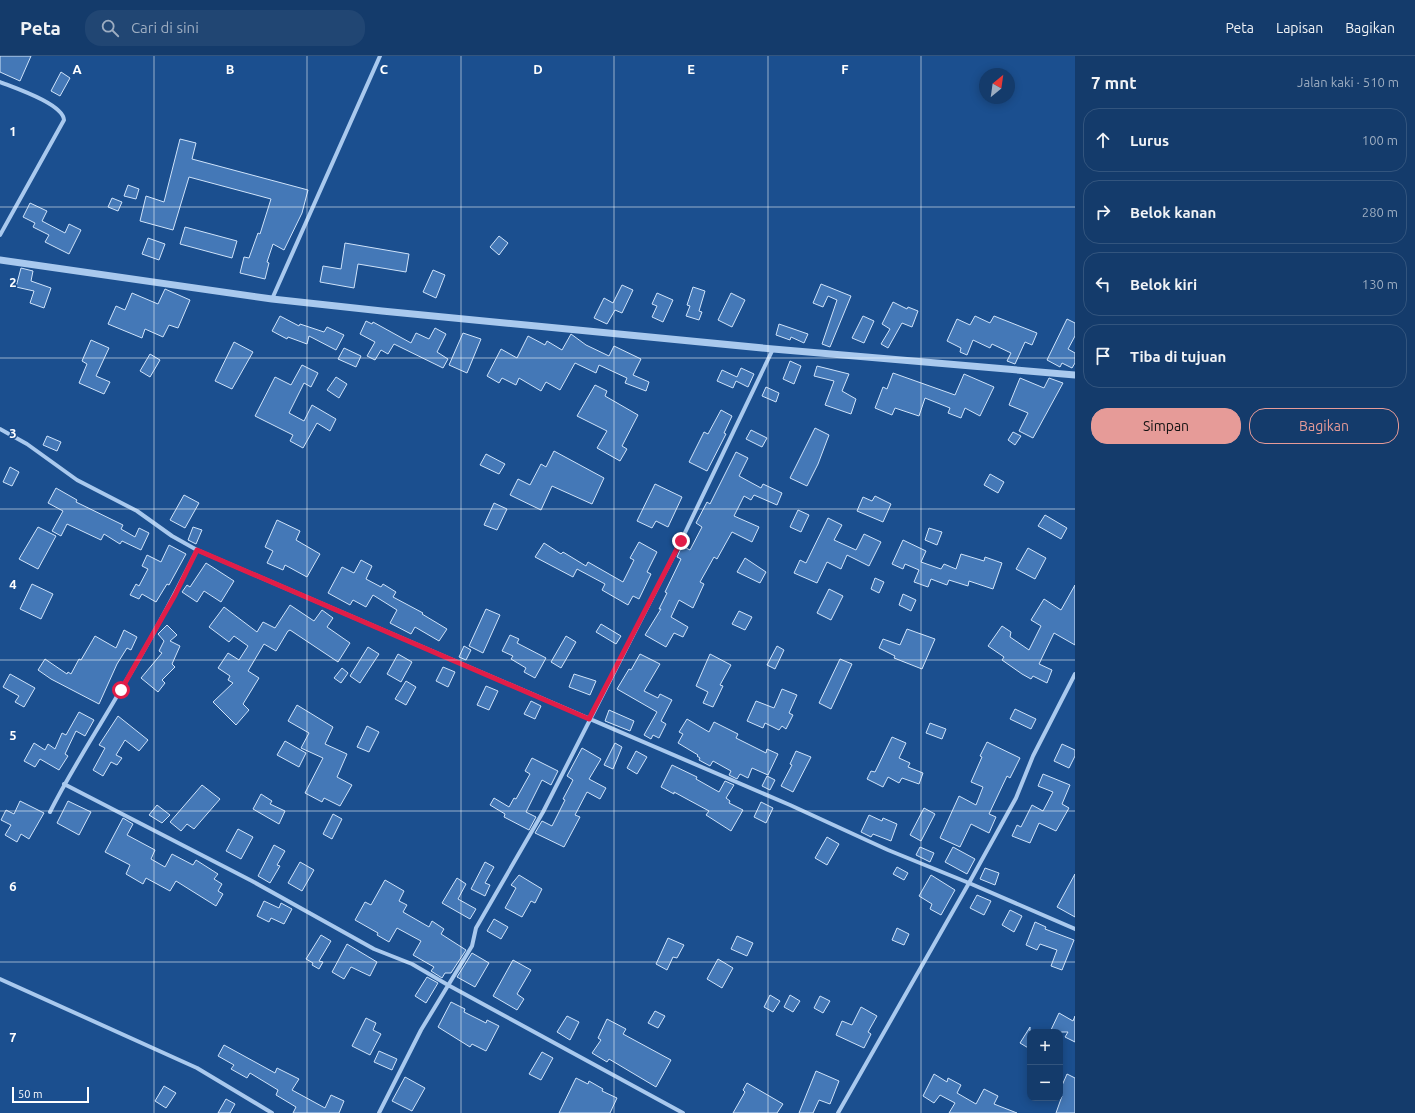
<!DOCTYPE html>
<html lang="id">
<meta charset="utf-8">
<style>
:root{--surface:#143b6b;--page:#214673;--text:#f1f3f6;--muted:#9dadc1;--line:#33557e;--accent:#e69b98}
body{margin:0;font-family:Ubuntu,sans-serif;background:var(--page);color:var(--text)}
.controls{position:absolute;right:12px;bottom:12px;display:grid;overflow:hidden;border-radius:8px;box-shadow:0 2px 10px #0003}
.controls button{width:36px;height:36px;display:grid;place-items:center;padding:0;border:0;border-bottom:1px solid var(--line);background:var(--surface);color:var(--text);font:20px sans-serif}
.compass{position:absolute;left:979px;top:12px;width:36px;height:36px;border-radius:50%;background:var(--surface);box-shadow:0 2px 10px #0003;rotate:29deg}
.scale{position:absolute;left:12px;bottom:10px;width:77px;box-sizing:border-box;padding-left:4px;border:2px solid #fff;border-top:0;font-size:11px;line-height:14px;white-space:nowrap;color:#fff;-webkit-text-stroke:3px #1b4f8f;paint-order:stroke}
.stop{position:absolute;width:12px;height:12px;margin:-9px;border:3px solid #e11d48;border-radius:50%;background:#fff}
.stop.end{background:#e11d48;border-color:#fff;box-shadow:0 1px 4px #0008}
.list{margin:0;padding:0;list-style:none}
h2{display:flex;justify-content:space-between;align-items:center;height:52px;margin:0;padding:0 16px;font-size:17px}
h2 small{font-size:13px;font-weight:400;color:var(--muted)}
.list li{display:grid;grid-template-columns:26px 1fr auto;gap:12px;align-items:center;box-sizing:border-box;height:64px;margin:0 8px 8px;padding:0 8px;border:1px solid var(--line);border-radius:16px}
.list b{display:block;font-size:15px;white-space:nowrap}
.list em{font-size:13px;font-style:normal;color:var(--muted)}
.actions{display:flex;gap:8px;padding:12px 16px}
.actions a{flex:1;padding:9px 0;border:1px solid var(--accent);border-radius:16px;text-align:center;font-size:14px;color:var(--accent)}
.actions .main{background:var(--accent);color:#111}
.icon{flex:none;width:22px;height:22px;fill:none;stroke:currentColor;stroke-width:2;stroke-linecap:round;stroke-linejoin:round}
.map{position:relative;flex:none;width:1075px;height:1057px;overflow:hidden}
header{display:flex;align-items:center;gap:24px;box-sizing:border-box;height:56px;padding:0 20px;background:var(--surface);border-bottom:1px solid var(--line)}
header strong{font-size:19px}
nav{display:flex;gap:22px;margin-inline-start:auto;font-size:14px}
.search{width:280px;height:36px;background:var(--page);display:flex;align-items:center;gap:10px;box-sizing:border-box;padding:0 14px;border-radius:16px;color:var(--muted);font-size:15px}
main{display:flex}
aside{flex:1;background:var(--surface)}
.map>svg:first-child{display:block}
.building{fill:#4478b7;stroke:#cfe3fa}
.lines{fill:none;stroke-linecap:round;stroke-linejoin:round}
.minor{stroke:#a9c9ee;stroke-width:4}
.tertiary{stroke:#a9c9ee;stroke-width:7}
.route{stroke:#e11d48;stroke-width:5}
.grid{fill:none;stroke:#fff;stroke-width:1;stroke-opacity:0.55}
.grid-label{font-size:13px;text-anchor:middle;font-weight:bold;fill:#fff;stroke:#1b4f8f;stroke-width:3;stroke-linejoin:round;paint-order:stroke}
</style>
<header>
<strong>Peta</strong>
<div class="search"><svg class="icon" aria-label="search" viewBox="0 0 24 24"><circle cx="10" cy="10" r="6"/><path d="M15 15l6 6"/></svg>Cari di sini</div>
<nav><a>Peta</a><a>Lapisan</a><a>Bagikan</a></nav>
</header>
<main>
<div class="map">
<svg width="1075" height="1057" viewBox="0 0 1075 1057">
<rect width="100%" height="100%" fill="#1b4f8f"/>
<path class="building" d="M0 0H31L20 25 0 16Z
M61 16 70 22 60 40 51 35Z
M180 83 196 87 192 103 308 134 302 157 284 194 273 188 267 206 269 207 265 223 240 217 244 201 249 202 258 177 260 178 271 143 189 121 173 174 140 165 146 140 164 146Z
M128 129 139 133 136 143 124 140Z
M112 142 122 146 118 155 108 151Z
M30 147 47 155 42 165 65 177 69 168 81 174 69 198 45 186 49 179 33 171 35 167 23 161Z
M185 171 237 185 232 202 180 188Z
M499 180 508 187 499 199 490 191Z
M148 182 165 188 159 204 142 198Z
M345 187 409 198 406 216 358 208 354 232 320 226 323 210 341 213Z
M21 212 33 215 31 225 51 232 44 252 30 247 34 235 16 231Z
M433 214 445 219 436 242 423 236Z
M821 228 851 240 830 291 822 288 837 244 828 240 823 251 813 247Z
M622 229 633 234 622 257 615 254 607 268 594 262 604 242 613 247Z
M693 231 705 235 699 255 702 256 699 264 686 260 690 250 687 249Z
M165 233 190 244 178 272 169 269 163 281 145 273 142 282 108 268 116 250 125 254 132 237 158 248Z
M657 237 673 244 663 266 652 261 657 250 652 248Z
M731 237 745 244 732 271 718 264Z
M893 246 907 253 908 251 918 255 912 271 902 267 888 292 881 288 890 273 882 268Z
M280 260 299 270 300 268 324 276 327 271 344 279 336 294 309 280 307 288 288 281 287 283 272 275Z
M863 260 874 265 864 287 852 282Z
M975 260 990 267 994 260 1037 277 1032 289 1025 286 1015 308 1007 305 1011 297 992 288 990 292 973 284 967 299 960 296 961 292 947 285 957 263 970 269Z
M1067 263 1075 267V280L1068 293 1075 297V307L1072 312 1062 307 1060 311 1047 304Z
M366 265 372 268 373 266 411 287 416 277 429 283 435 272 446 278 437 296 448 303 443 312 394 288 388 298 381 294 375 304 367 300 375 286 360 278Z
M779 268 808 278 804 287 791 281 790 284 776 279Z
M463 277 481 283 467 317 449 309Z
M571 278 586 289 609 300 614 290 641 303 633 319 649 326 646 335 625 327 627 322 599 309 596 317 575 307 560 334 546 326 541 335 519 322 516 329 502 322 499 327 487 320 501 293 517 302 528 280 545 289 547 285 562 294Z
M91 284 109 292 96 320 110 326 104 338 79 327 87 308 82 305Z
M234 286 253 296 232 333 215 325Z
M344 292 361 300 356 311 338 303Z
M150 298 160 304 150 321 140 315Z
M790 305 801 310 794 328 783 323Z
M302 309 318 317 311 331 304 327 289 357 304 365 312 349 336 363 330 375 317 367 303 392 290 385 293 379 255 360 275 321 291 329Z
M817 310 849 318 842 335 856 343 851 358 825 349 834 325 814 320Z
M741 312 754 318 748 331 736 325 733 332 717 325 722 314 737 321Z
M893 317 955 339 964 318 994 331 980 360 965 352 961 362 948 357 950 352 925 342 919 360 895 352 892 359 875 352 883 331 887 333Z
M336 321 347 328 339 342 327 334Z
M1020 322 1044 332 1049 322 1063 327 1033 382 1019 375 1028 357 1009 349Z
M595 329 607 335 605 340 638 359 622 390 627 393 620 405 597 392 607 375 577 360Z
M766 331 779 337 776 346 762 340Z
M721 354 732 360 724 377 726 378 707 415 689 406 704 376 708 378Z
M815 372 829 379 818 408 807 430 790 422Z
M751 374 767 382 762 391 746 383Z
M1013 376 1021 380 1015 389 1008 384Z
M47 380 61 386 57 395 43 389Z
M554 395 604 422 592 448 552 430 541 454 510 439 518 423 530 429 541 408 546 411Z
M736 396 748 402 739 420 761 432 763 428 782 437 777 449 754 439 751 444 744 440 734 460 759 471 752 486 732 476 717 503 714 501 700 526 704 528 693 552 679 544 671 561 688 571 683 581 674 577 666 591 645 579 661 553H659L667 537 665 536 681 503 677 501 682 490 690 494 702 471 696 467 707 446 710 448Z
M486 398 505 408 499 418 480 409Z
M10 411 19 416 12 430 3 426Z
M990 418 1004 426 998 437 984 429Z
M655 428 682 441 668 471 656 465 652 472 637 465Z
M56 432 77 444 76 446 123 469 121 473 135 481 139 472 149 477 141 494 122 485 120 488 104 478 101 484 67 468 61 480 52 475 63 455 48 447Z
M184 439 199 447 185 472 170 464Z
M875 440 891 448 883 466 857 455 863 441 872 445Z
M494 447 507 453 497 474 484 469Z
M798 454 809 459 801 476 790 471Z
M1045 459 1067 472 1061 483 1038 470Z
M828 462 842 469 834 484 856 494 864 478 881 486 869 510 847 499 841 513 827 506 817 527 794 517 800 504 806 507Z
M277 464 300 475 296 484 320 498 307 521 285 509 283 514 267 507 273 495 265 491Z
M38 471 56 480 38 513 19 503Z
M193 471 202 474 196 488 188 484Z
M929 472 942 476 937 489 925 484Z
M903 484 926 495 921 506 941 513 944 508 956 513 961 498 984 505 985 501 1002 507 993 533 969 525 968 530 949 524 947 529 931 523 928 531 914 526 919 514 905 508 903 513 892 508Z
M639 486 657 496 647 516 651 518 639 543 633 540 628 549 602 534 605 528 577 513 573 521 535 501 544 487 561 498 563 496 586 510 588 506 623 526 634 504 630 502Z
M169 489 186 498 169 529 167 528 156 546 142 538 139 543 130 539 136 528 139 530 148 513 142 510 147 499 161 506Z
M1028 492 1046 502 1035 523 1016 513Z
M745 502 766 516 760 527 737 516Z
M361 504 372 510 366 523 381 531 383 528 396 536 393 541 423 557 422 558 447 573 439 585 415 571 411 578 390 567 397 554 373 539 366 551 353 544 350 549 328 537 342 511 354 517Z
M206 507 234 525 221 546 204 535 197 546 182 536 187 529 190 531Z
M875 522 884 526 879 537 871 533Z
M32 528 53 538 41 563 20 553Z
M1075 529V589L1054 577 1039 608 1052 614 1047 627 1033 620 1031 623 1022 618 1002 604 1004 601 988 590 1002 570 1011 576 1010 581 1029 594 1041 570 1031 564 1044 543 1061 554Z
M829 533 843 540 831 564 817 557Z
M903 538 916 544 911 555 899 549Z
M290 549 314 565 322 554 333 562 327 571 350 587 338 606 290 574 288 575 276 595 264 588 248 615 259 622 243 648 249 654 236 669 213 646 233 627 228 624 230 620 218 612 228 597 239 604 248 590 234 580 229 586 209 571 224 551 257 576 263 566 275 572Z
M486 553 500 559 483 597 469 590Z
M739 555 752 561 745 574 732 568Z
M601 568 621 580 616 588 596 576Z
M167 569 177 579 170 585 180 590 172 608 175 611 162 624 165 627 158 636 141 622 162 597 159 595 164 585 158 578Z
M907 573 935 583 922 613 894 602 895 600 879 592 883 583 900 589Z
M124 574 137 581 131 594 127 592 117 608 99 648 51 623 38 614 45 603 67 618 68 616 71 618 79 603 81 604 95 580 116 592Z
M510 579 519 583 517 587 546 602 535 622 524 616 526 612 511 603 513 600 502 595Z
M566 580 576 586 561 612 551 606Z
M464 590 471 594 466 604 459 601Z
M777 590 784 594 775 613 767 609Z
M368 591 379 598 360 627 350 620Z
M398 598 412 606 401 626 387 618Z
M640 598 660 608 644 635 658 642 660 638 672 644 661 665 666 668 659 682 653 679 651 683 644 679 657 656 617 633 629 613 631 614Z
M710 598 731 609 720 629 723 630 713 651 703 647 708 636 696 630Z
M840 603 852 608 831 653 819 647Z
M443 611 455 616 448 631 436 625Z
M342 612 348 617 341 627 334 622Z
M10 618 35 632 24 651 15 646 19 640 3 631Z
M574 618 596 625 590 639 569 631Z
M406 625 416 631 406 649 395 643Z
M486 630 498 635 489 654 477 649Z
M782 633 797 639 789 657 793 659 786 673 782 670 779 674 765 667 763 672 747 665 756 645 774 652Z
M531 645 541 650 535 663 524 658Z
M297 649 333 671 325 688 347 698 337 721 352 729 340 750 324 742 322 746 305 737 323 702 301 692 309 677 288 665Z
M1015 653 1036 663 1031 673 1010 663Z
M609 654 634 665 630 675 605 665Z
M79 656 94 664 85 680 76 675 65 698 68 700 59 714 40 703 35 711 24 705 34 687 45 694 48 688 55 693 62 677 66 679Z
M118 660 148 684 139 695 125 684 116 699 122 702 117 709 111 706 103 720 93 714 105 692 99 689Z
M687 663 709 676 714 666 738 678 736 682 766 697 767 693 778 698 768 719 752 712 748 722 740 718 737 723 729 719 731 715 713 705 710 710 699 704 700 702 697 700 698 699 678 687 683 678 679 676Z
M930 667 946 673 942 683 926 677Z
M367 670 379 676 369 696 357 691Z
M892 681 906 687 899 702 910 707 908 711 923 717 919 728 902 722 899 727 888 721 883 731 867 723 871 715 875 716Z
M285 685 306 697 299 711 277 699Z
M987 686 1020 702 1010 722 1007 720 989 758 996 761 989 777 971 768 960 791 940 782 959 740 976 749 983 731 971 726 982 701 980 700Z
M615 687 622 691 613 713 604 709Z
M1062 688 1075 694V700L1069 712 1054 705Z
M582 692 601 703 589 723 606 732 600 743 587 736 575 759 580 761 564 791 535 777 542 765 552 770 565 744 563 743 573 724 567 720Z
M636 695 647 701 637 718 627 712Z
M796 695 811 701 793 736 781 730 792 709 790 708Z
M532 702 558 715 551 729 542 724 526 756 536 761 529 774 504 761 505 758 490 749 494 742 509 751 514 742 516 743 530 718 525 715Z
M672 709 697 721 696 723 719 736 725 725 734 729 726 742 730 745 729 747 743 754 731 775 706 759 709 755 674 736V738L661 731Z
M1043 718 1070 729 1062 748 1069 752 1056 775 1039 767 1030 787 1012 780 1017 769 1021 771 1032 749 1043 755 1053 736 1038 730Z
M767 720 775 724 770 734 762 730Z
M202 729 220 743 194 773 187 768 181 775 170 766Z
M261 738 272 745 270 748 285 755 279 768 253 753Z
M20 745 44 757 29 783 21 778 17 786 5 779 11 769 1 764 6 754 14 758Z
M68 745 91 756 79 779 57 767Z
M761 746 773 752 766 767 754 761Z
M157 749 170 759 162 767 149 759Z
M924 752 935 758 921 785 910 779Z
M333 758 342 763 332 783 323 778Z
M869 759 882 765 883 762 897 768 891 785 873 778 871 781 861 776Z
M123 762 133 768 127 779 155 794 151 803 165 811 172 798 193 809 196 804 218 818 214 823 222 828 218 835 223 838 216 850 176 825 170 835 146 822 143 828 126 818 130 809 105 796Z
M238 773 253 781 241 803 226 795Z
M827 781 839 788 827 809 815 802Z
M274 789 285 795 277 809 280 810 270 827 258 820Z
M920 791 934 797 930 806 916 799Z
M953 791 975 803 967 818 945 806Z
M300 806 314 814 302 835 288 827Z
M485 806 494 811 485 827 490 829 485 840 471 833Z
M897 811 908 817 904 824 893 818Z
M985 812 999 817 995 829 980 823Z
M1075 818V861L1057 851Z
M519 819 542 833 535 847 531 845 522 861 505 852 516 832 511 829Z
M931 819 955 834 941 859 930 853 932 848 919 840Z
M457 822 466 828 458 843 476 853 470 863 442 847Z
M385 824 404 835 399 845 407 849 403 856 429 871 432 865 444 873 441 878 466 894 451 917H445L442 922 431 915 434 911 413 899 421 885 397 872 389 886 377 879 378 877 355 864 365 846 371 849Z
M977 839 991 845 984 859 970 852Z
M264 845 279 852 281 847 292 853 284 868 271 862 269 866 257 860Z
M1010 854 1022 860 1014 876 1002 869Z
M494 863 508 871 501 883 487 875Z
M1035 866 1046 871 1045 873 1074 884 1062 914 1051 910 1057 894 1040 888 1037 894 1026 889Z
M897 872 909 878 904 889 892 884Z
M321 879 331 885 319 905 323 906 319 913 312 909 313 907 306 903Z
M737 880 753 887 747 900 731 893Z
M668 882 684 889 677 902 673 901 667 914 656 908Z
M347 888 377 906 370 920 351 911 344 923 332 916Z
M472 897 489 907 475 931 457 921Z
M718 903 733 912 722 932 707 923Z
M513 904 531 914 517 938 524 943 517 954 493 940Z
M427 921 438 927 426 947 415 940Z
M770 939 780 945 773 956 764 951Z
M790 939 800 945 793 956 784 951Z
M820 940 830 945 823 957 814 952Z
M451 946 465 953 464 956 486 967 487 964 499 970 486 995 472 988 470 991 438 971Z
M861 951 877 960 868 976 871 978 864 992 836 979 842 965 852 969Z
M655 955 665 960 658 972 648 967Z
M1059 957 1073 965 1075 960V986L1065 981 1068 976H1050Z
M567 960 579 966 570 984 557 976Z
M366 962 376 967 373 974 381 978 370 999 352 990Z
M607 963 626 973 623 978 671 1004 656 1031 609 1003 607 1006 592 997 601 984 598 982Z
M1030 971V993L1020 987Z
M224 989 275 1017 277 1012 299 1023 292 1034 325 1052 331 1039 344 1045 339 1057H293L296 1051 276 1039 278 1034 250 1017 247 1022 231 1013 234 1009 218 1000Z
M379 995 397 1003 392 1014 374 1006Z
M542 996 553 1002 541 1024 529 1018Z
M816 1015 839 1025 830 1048 819 1044 813 1057H799Z
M934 1018 947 1026 948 1022 961 1029 957 1037 976 1048 984 1033 998 1040 994 1048 1017 1057H949L955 1047 940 1039 934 1047 923 1040Z
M1067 1018 1075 1022V1057H1056L1062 1040 1060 1039V1034Z
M405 1021 425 1032 412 1055 392 1045Z
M576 1022 588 1028 589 1025 603 1033 602 1035 617 1042 610 1057H559Z
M747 1027 783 1048 777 1057H733L745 1036 743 1034Z
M164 1030 176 1037 166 1052 155 1045Z
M226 1043 235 1048 230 1057H218Z"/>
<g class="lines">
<path class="minor" d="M0 26C15 32 63 48 64 64L0 179
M272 243 380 0
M0 373 27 388 77 424 137 455 172 480 197 494 790 749 888 794 969 827 838 1057
M1075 618 1033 700 1016 742 969 827 1075 873
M64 728 252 825 374 893 412 908 448 929 683 1057
M50 756C71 714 97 675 120 635 148 589 173 542 197 494
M0 923 197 1012 272 1057
M379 1057 421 974 472 890 476 872 543 756 681 485 773 293"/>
<path class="tertiary" d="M0 204 272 243 382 255 773 293 1075 319"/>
</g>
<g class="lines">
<path class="route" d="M121 634 175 539 197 494 589 663 681 485"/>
</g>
<path class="grid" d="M154 0V1057M307 0V1057M461 0V1057M614 0V1057M768 0V1057M921 0V1057M0 151H1075M0 302H1075M0 453H1075M0 604H1075M0 755H1075M0 906H1075"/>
<g class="grid-label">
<text x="77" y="18">A</text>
<text x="230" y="18">B</text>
<text x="384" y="18">C</text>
<text x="538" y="18">D</text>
<text x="691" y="18">E</text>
<text x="845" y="18">F</text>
<text x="13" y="80">1</text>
<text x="13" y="231">2</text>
<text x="13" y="382">3</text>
<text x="13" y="533">4</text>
<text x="13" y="684">5</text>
<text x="13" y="835">6</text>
<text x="13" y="986">7</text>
</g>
</svg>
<div class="controls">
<button>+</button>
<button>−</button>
</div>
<svg class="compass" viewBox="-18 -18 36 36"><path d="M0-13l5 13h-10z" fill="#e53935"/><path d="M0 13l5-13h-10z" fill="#9dadc1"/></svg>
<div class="scale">50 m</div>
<div class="stop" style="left:121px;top:634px"></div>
<div class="stop end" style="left:681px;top:485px"></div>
</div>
<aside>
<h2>7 mnt<small>Jalan kaki · 510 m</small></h2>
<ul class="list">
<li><svg class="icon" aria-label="ahead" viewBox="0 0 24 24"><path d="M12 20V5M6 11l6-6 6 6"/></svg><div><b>Lurus</b></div><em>100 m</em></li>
<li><svg class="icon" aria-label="right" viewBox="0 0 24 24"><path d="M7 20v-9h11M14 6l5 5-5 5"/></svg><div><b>Belok kanan</b></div><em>280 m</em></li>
<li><svg class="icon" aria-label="left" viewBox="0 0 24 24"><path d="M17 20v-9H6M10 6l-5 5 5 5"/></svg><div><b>Belok kiri</b></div><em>130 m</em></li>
<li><svg class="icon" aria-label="arrive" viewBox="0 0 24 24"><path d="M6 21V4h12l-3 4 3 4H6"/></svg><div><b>Tiba di tujuan</b></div></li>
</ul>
<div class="actions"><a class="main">Simpan</a><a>Bagikan</a></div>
</aside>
</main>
